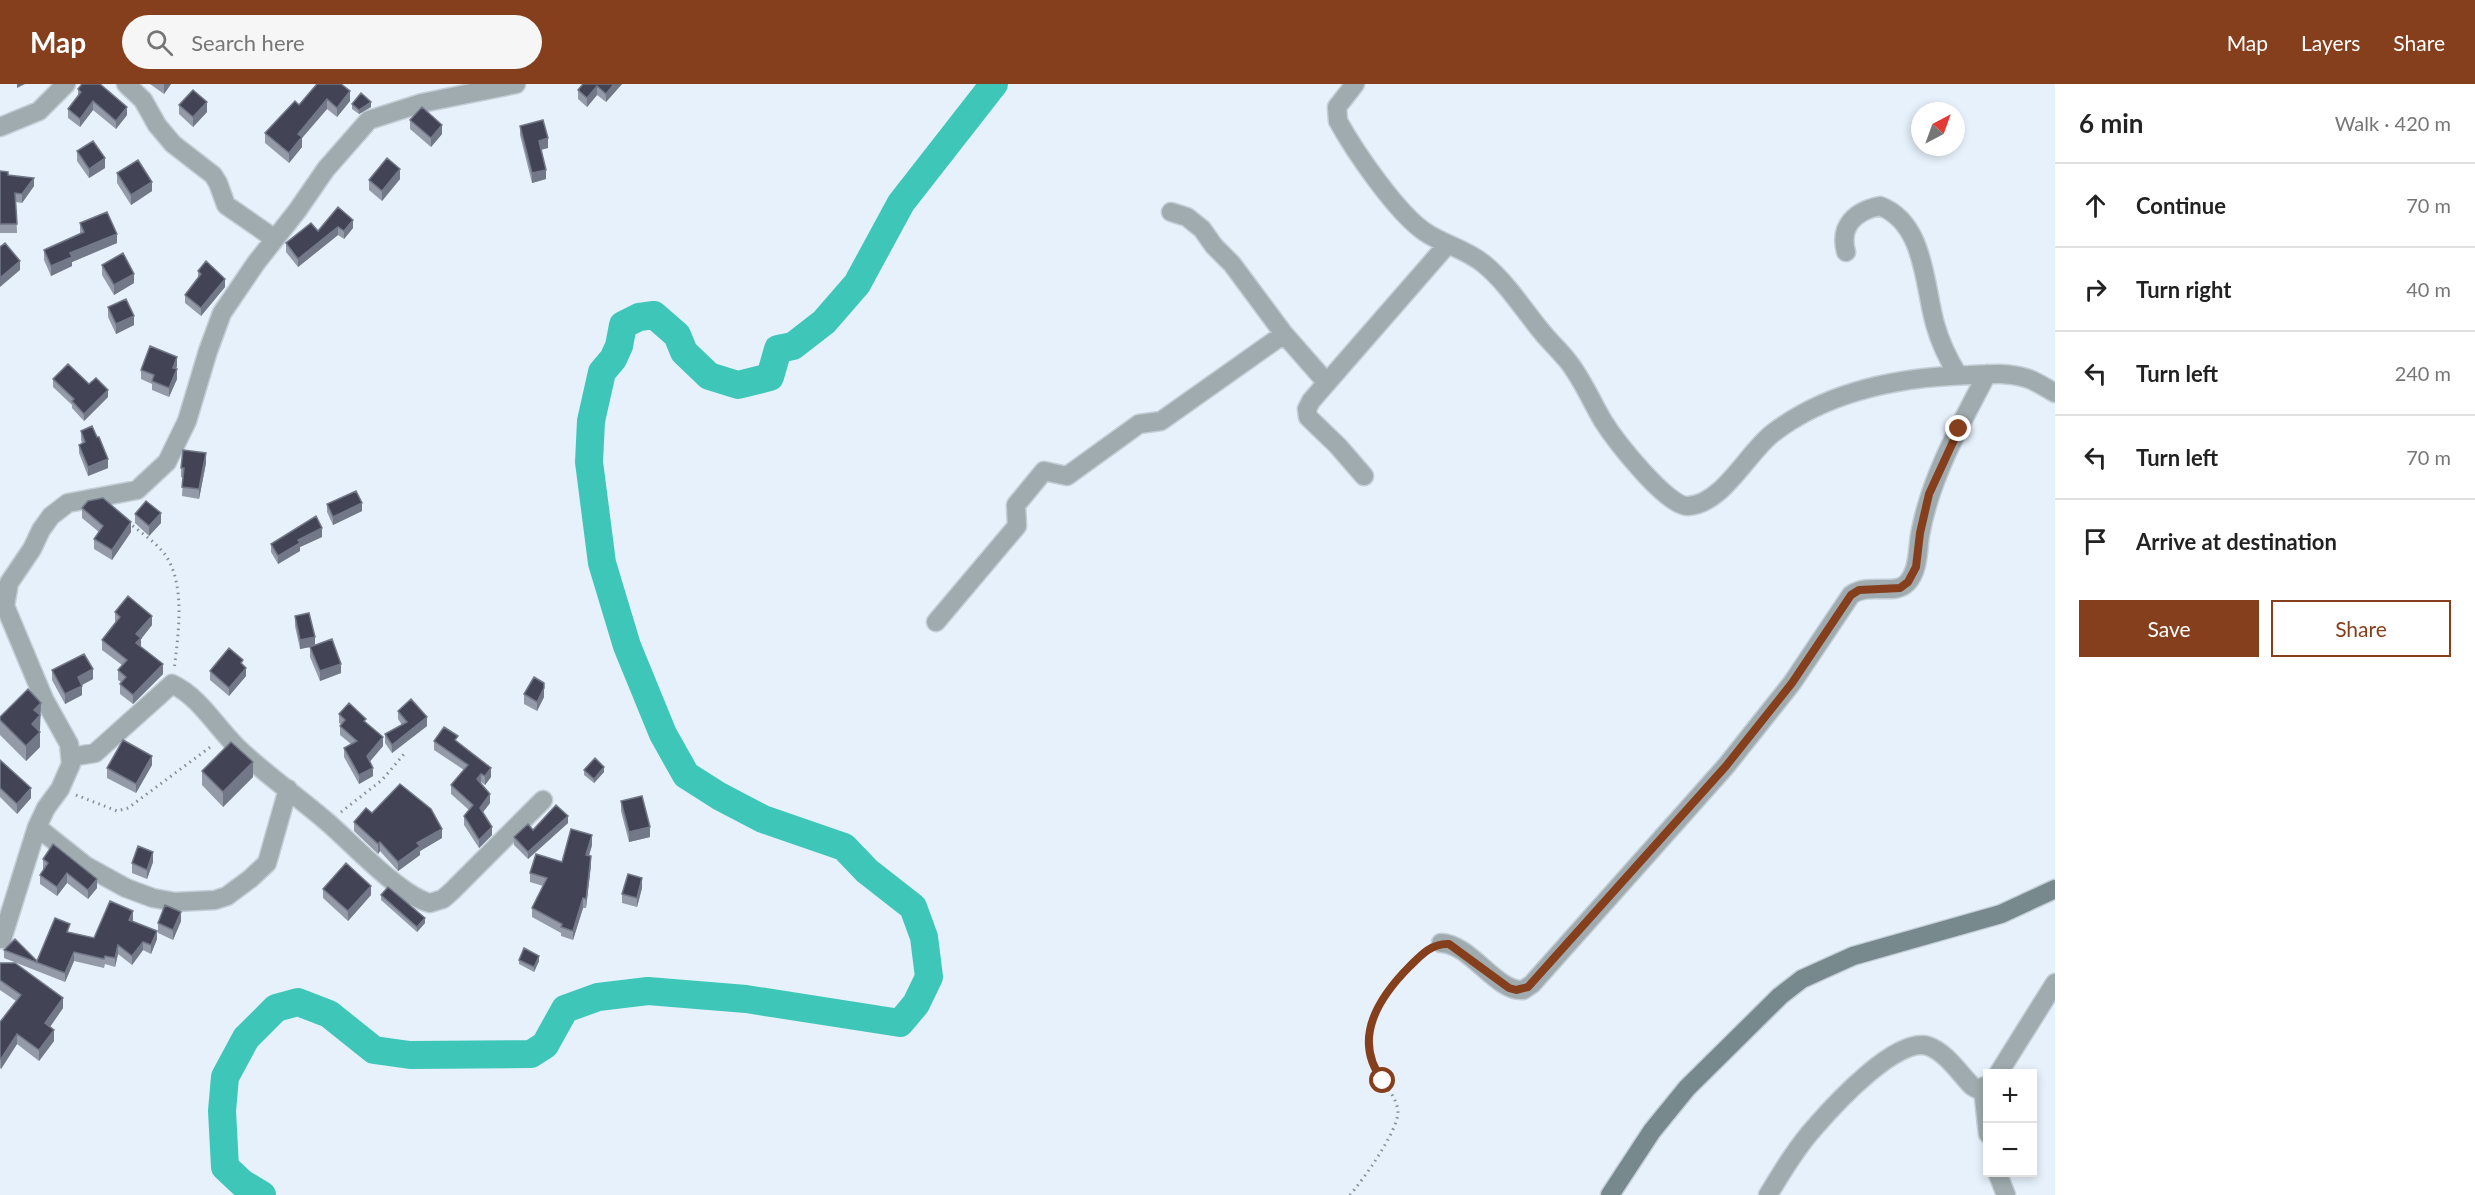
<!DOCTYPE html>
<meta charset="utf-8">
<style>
:root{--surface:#fff;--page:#f6f6f6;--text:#222;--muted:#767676;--line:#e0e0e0;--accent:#863f1c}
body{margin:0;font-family:Lato,sans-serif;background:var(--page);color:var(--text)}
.controls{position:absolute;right:18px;bottom:18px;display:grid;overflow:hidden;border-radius:0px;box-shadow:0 3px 9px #0003}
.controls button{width:54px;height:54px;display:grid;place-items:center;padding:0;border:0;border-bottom:2px solid var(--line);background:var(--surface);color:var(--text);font:30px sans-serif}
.compass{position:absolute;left:1911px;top:18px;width:54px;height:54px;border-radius:50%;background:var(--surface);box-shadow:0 3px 9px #0003;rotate:41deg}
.stop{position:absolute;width:18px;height:18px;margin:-14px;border:4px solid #863f1c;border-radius:50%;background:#fff}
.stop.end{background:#863f1c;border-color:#fff;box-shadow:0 2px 6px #0008}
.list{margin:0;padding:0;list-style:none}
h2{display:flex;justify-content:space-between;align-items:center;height:78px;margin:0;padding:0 24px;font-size:26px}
h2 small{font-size:20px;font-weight:400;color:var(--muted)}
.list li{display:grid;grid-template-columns:39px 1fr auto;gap:18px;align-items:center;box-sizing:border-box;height:84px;padding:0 24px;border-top:2px solid var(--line)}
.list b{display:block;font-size:22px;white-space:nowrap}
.list em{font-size:20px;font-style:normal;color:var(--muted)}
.actions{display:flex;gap:12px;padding:18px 24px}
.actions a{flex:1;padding:14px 0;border:2px solid var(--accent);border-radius:0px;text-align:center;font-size:21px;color:var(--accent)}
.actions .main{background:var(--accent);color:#fff}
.icon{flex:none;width:33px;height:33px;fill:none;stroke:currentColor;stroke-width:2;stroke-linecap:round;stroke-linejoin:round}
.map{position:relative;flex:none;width:2055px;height:1111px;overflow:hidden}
header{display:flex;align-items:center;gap:36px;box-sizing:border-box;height:84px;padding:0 30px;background:var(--accent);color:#fff}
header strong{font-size:28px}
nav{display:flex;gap:33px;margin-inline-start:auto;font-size:21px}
.search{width:420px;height:54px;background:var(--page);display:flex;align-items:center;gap:15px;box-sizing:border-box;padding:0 21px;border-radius:33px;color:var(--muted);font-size:22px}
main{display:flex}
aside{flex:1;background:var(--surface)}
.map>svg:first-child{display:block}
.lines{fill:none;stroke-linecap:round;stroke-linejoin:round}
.river{stroke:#3ec7b8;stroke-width:28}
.street-casing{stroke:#c3ced7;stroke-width:21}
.secondary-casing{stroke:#c3ced7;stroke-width:21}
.path{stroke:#858e96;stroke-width:3;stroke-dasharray:1.5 4.5;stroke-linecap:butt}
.street{stroke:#9fabae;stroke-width:18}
.secondary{stroke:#78898e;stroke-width:18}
.wall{fill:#949aa8}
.shaded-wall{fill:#737888}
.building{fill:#424456;stroke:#737888;stroke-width:1.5}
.route{stroke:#863f1c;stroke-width:8}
</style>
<header>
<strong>Map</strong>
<div class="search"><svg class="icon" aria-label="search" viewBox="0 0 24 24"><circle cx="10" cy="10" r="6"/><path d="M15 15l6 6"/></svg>Search here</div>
<nav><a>Map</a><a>Layers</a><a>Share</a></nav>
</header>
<main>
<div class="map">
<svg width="2055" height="1111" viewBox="0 0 2055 1111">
<rect width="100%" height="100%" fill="#e6f1fb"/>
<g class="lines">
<path class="river" d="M262 1111 242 1099 225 1083 222 1027 225 993 246 954 276 924 298 918 329 930 374 966 410 971 531 970 545 961 565 925 598 913 648 907 746 915 900 939 916 920 929 893 924 853 913 823 867 787 844 763 763 735 719 712 686 691 663 650 627 562 602 479 589 378 591 337 602 288 613 275 619 262 623 241 639 233 654 231 677 251 684 268 709 292 738 301 770 293 778 265 793 262 824 238 857 200 901 119 994 0"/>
<defs>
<path id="street" d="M126 0 143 16 157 41 173 60 213 91 218 99 226 121 275 155
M1355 0 1337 23 1338 37C1355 68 1397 129 1425 148 1444 161 1466 165 1484 180 1507 199 1523 225 1542 248 1550 258 1559 266 1567 276 1582 294 1591 317 1603 337 1615 356 1667 423 1688 422 1723 420 1747 369 1773 349 1829 306 1900 293 1969 291 1988 290 2007 288 2026 294 2036 297 2046 304 2055 309
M0 43 39 27 66 0
M1171 128 1187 133 1202 145 1214 162 1232 180 1284 250 1327 299
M1846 168C1839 142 1855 127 1880 122 1925 139 1924 201 1935 240 1940 258 1948 275 1958 291
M1364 392 1338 362 1308 333 1307 325 1311 317 1447 161
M936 538 1017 442 1016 421 1044 387 1067 392 1139 340 1161 337 1284 250
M71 673 95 669 172 600C200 613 216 643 238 664 265 690 297 712 326 737 351 758 400 812 430 819L443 815 452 807 543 716
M37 743 86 782 126 804 153 814 175 818 215 816 227 812 250 795 267 779 288 705
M0 854 2 855 37 743 46 724 60 705 71 680 69 660 44 615 5 522 9 499 32 465 41 446 51 432 68 419 137 406 167 378 187 337 208 267 222 229 256 179 297 127 326 85 369 36 422 19 516 0
M1441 859C1471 860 1496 908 1523 906L1532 900 1726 682 1792 599 1851 511C1869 498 1895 512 1907 499 1920 485 1917 463 1921 446 1932 390 1961 340 1987 290
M1998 990 2055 899
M1983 1005 1988 1050
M1997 1088 2006 1111
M1768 1111C1782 1088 1797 1063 1815 1043 1834 1021 1897 952 1928 962 1946 968 1960 990 1972 1002L1977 1005 1988 1001"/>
<path id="secondary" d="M1610 1111 1652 1047 1687 1004 1780 912 1802 895 1853 872 2001 830 2055 805"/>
</defs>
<use href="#street" class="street-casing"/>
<use href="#secondary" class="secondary-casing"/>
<path class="path" d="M128 438C141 449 156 458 166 472 186 502 178 553 174 586
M76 711 117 727 128 724 213 661
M341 728 382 696 405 669
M1350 1111C1363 1096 1398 1047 1398 1028 1397 1011 1381 998 1373 984 1369 976 1369 967 1370 958 1373 920 1396 889 1426 867"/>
<use href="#street" class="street"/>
<use href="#secondary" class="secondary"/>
</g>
<path class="wall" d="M150 0H171L164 10Z
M317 0 350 17 337 33 327 25 302 54V63L289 79 265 59V49L299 21Z
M583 0H622L606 18 597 11 587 23 578 15V6Z
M78 5 127 31 116 45 93 26 80 43 68 34V25L78 12Z
M352 20 371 23 359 30 352 25Z
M179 21 207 28 193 43 179 30Z
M410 36 442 50 431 63 410 45Z
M520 42 548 64 541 66 546 95 532 99 520 51Z
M77 67 105 84 89 94 77 77Z
M0 87 34 102 22 119 16 118 17 149H0Z
M117 89 152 107 131 121 117 99Z
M400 95 382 117 369 106V96Z
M338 123 353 144 344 155 338 151 298 183 286 168V159L318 147Z
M80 139 117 159 72 178V182L51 192 44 176V166L80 150Z
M102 181 134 199 114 211 102 191Z
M198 187 225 203 201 232 185 219V211L198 194Z
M108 223 134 241 116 250 108 233Z
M177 282 176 285 177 295 169 313 152 306V300L141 295V286Z
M53 295 89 300 108 313 84 337 72 324V321L53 303Z
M81 347 97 353 108 384 88 392 79 369V361L82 359 81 356Z
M206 379 199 415 182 412 183 394 181 393V384Z
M327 420 362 427 333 441 327 428Z
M82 424 131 448 112 476 94 465V455L99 448 82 434Z
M135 430 161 439 149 452 135 439Z
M322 453 300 463V467L278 480 271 468V460Z
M115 528 152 541 141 555V563L163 590 133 620 120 610V600L121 598 118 596V586L122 581 102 566V556L116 539 115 538Z
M295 532 315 561 341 589 320 597 310 573V563L300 565 295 542Z
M243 581 246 592 229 612 210 596V587Z
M52 586 93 595 82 601V611L65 620 52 596Z
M524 610 544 613 537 627 524 620Z
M398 627 427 642 392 669 385 659V650L402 641 398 635Z
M339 630 366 639 383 662 370 677 373 692 359 700 344 673V664L351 660 340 651V642L341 640 339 639Z
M0 633H41L40 634V646L39 647 40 663 26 677 0 651Z
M434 657 458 658 491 693 485 701 481 698V699L490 719 483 728 492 751 479 764 464 741V732L469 726 451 710V701L464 686 434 666Z
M0 676 31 714 17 730 0 713Z
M152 681 136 709 107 694V684Z
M584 686 604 688 594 699 584 691Z
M202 687 253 693 223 723 202 701Z
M621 717 650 753 629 758 621 727Z
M372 729 442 754 420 767V771L398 787 380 767 378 770 354 747V738Z
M568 739 528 775 514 761V753L533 746Z
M592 761 589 772 591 781 586 824H583L573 856 561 852V849L532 833V824L543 802 530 798V789L562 778Z
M43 775 97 804 88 815 67 799 57 812 40 800V791L44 785H43Z
M153 778 147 795 132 789V779Z
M642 804 637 823 622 819V810Z
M323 805 371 811 348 837 323 814Z
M381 811 425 839 417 848 381 816Z
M133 836V837L157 855 151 870 143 866 132 881 118 870 115 883 105 880 104 884 74 877 65 898 4 874V866L37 877 70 848 94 854Z
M181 837 173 856 158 849V839Z
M519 876 539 877 534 888 519 880Z
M0 879 63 924 50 943 54 957 39 977 17 960 1 985 0 984V938L16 917 0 906Z"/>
<path class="shaded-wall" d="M17 0H25L17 4Z
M164 0H171L164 10Z
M614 0H622L606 18V10Z
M597 2V11L587 23V14Z
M350 7V17L337 33V24Z
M327 15V25L302 54V63L289 79V69L298 50Z
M93 17V26L80 43V35Z
M207 18V28L193 43V33Z
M371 18V23L359 30V26Z
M127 23V31L116 45V37Z
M442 41V50L431 63V54Z
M548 54V64L539 66V57Z
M105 74V84L89 94V85Z
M400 85V95L382 117V107Z
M546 86V95L532 99V89Z
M34 94V102L22 119V110Z
M152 98V107L131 121V111Z
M353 136V144L344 155V147Z
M338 143V151L298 183V175Z
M117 150V159L72 178V182L51 192V182L70 169Z
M20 177V186L0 203V194Z
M134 190V199L114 211V201Z
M225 195V203L201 232V224Z
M134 232V241L116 250V240Z
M177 273V282L173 293V284Z
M177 285V295L169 313V304Z
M108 306V313L84 337V330Z
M206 369V379L199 415V405Z
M108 375V384L88 392V383Z
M362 419V427L333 441V433Z
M161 429V439L149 452V442Z
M131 438V448L112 476V466Z
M322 444V453L300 463V467L278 480V472L298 456Z
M152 532V541L141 555V563L136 569V550Z
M315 553V562L300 565V556Z
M163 580V590L133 620V611Z
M341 580V589L320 597V587Z
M246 584V592L229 612V604Z
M93 585V595L78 603V593Z
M82 602V611L65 620V610Z
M544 604V613L537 627V618Z
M41 619 40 646 32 654V640L34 626Z
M427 633V642L392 669V661Z
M40 648V663L26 677V662Z
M383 653V662L367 681V672Z
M152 672V681L136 709V700Z
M253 678V693L223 723V708Z
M604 683V688L594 699V695Z
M373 684V692L359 700V691Z
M491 684V693L485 701V692Z
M481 690V698L477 703V695Z
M31 704V714L17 730V720Z
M490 710V719L480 732V724Z
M568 732V739L528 775V768Z
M492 743V751L479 764V756Z
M650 743V753L629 758V748Z
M442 745V754L420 767V771L398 787V778L417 759Z
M592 751V761L586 781V771Z
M380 758V767L378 770V760Z
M153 768V778L147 795V786Z
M591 772V781L586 824V815Z
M67 789V799L57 812V803Z
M642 794V804L637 823V814Z
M97 795V804L88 815V806Z
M371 802V811L348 837V827Z
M583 814V824L573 856V847Z
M133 827V836L129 844V836Z
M181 828V837L173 856V846Z
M425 834V839L417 848V843Z
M157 847V855L151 870V861Z
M143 858V866L132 881V872Z
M118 861V870L115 883V874Z
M74 868V877L65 898V889Z
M539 872V877L534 888V883Z
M63 914V924L45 950V939Z
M54 946V957L39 977V966Z
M17 950V960L1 985V975Z"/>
<path class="building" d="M82 0H100L127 23 116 37 93 17 80 35 68 25 81 8 78 5Z
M317 0H341L350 7 337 24 327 15 298 50 302 53 289 69 265 49 295 17 299 21Z
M583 0H614L606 10 597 2 587 14 578 6Z
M193 6 207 18 193 33 179 21Z
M361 9 371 18 359 26 352 20Z
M422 23 442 41 431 54 410 36Z
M543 36 548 54 539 57 546 86 532 89 520 42Z
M93 57 105 74 89 85 77 67Z
M387 74 400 85 382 107 369 96Z
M138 76 152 98 131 111 117 89Z
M0 87 8 88V91L34 94 22 110 15 109 17 140H0Z
M338 123 353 136 344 147 338 143 298 175 286 159 311 139 318 147Z
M107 128 117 150 70 169 72 173 51 182 44 166 84 148 80 139Z
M5 159 20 177 0 194V163Z
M123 169 134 190 114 201 102 181Z
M206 177 225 195 201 224 185 211 201 190 198 187Z
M126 215 134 232 116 240 108 223Z
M150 262 177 273 173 284 177 285 169 304 152 297 154 291 141 286Z
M68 280 89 300 96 294 108 306 84 330 72 317 74 315 53 295Z
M92 342 97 353H99L108 375 88 383 79 361 85 358 81 347Z
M183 366 206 369 199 405 182 403 184 384H181Z
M356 407 362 419 333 433 327 420Z
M103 414 131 438 112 466 94 455 103 442 82 424 88 417Z
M146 417 161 429 149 442 135 430Z
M316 432 322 444 298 456 300 459 278 472 271 460Z
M128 512 152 532 136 550 141 554 136 559 163 580 133 611 120 600 126 593 118 586 127 576 102 556 120 533 115 528Z
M309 529 315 553 300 556 295 532Z
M332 555 341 580 320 587 310 563Z
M229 564 243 576 241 579 246 584 229 604 210 587Z
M84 570 93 585 78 593 82 602 65 610 52 586Z
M534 593 544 599V604L537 618 524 610Z
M28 605 41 619 34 626 40 631 32 640 40 648 26 662 0 636V633Z
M411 615 427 633 392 661 385 650 407 638 398 627Z
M349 619 366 635 364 637 383 653 367 672 373 684 359 691 344 664 357 657 340 642 345 636 339 630Z
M444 643 458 652 455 656 491 684 485 692 481 690 477 695 490 710 480 724 492 743 479 756 464 732 473 721 451 701 468 681 434 657Z
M123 656 152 672 136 700 107 684Z
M231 658 253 678 223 708 202 687Z
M595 674 604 683 594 695 584 686Z
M0 676 31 704 17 720 0 704Z
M400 700 431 725 442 745 417 759 420 762 398 778 380 758 378 760 354 738 366 724 372 729Z
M642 712 650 743 629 748 621 717Z
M556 721 568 732 528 768 514 753 528 740 533 746Z
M571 745 592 751 586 771 591 772 586 815 583 814 573 847 561 843 562 840 532 824 547 794 530 789 536 770 562 778Z
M53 760 97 795 88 806 67 789 57 803 40 791 48 779 43 775Z
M138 762 153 768 147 786 132 779Z
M346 779 371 802 348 827 323 805Z
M628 790 642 794 637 814 622 810Z
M388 803 425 834 417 843 381 811Z
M110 817 133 827 129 836 157 847 151 861 143 858 132 872 118 861 115 874 105 872 104 875 74 868 65 889 4 866 15 855 37 877 55 834 70 840 67 848 94 854Z
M165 821 181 828 173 846 158 839Z
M524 864 539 872 534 883 519 876Z
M0 879H15L63 914 45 939 54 946 39 966 17 950 1 975 0 974V938L21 911 0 896Z"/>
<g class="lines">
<path class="route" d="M1383 997C1351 955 1379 913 1410 882 1421 871 1432 859 1449 860L1509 904 1516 906 1528 903 1726 682 1792 599 1851 511 1859 506 1900 504 1908 498 1916 483 1920 449 1929 410 1959 345"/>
</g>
</svg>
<div class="controls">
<button>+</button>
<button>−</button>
</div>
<svg class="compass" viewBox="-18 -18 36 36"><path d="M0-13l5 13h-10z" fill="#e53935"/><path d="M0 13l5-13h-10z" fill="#767676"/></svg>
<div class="stop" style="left:1383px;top:997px"></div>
<div class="stop end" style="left:1959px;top:345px"></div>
</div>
<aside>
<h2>6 min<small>Walk · 420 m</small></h2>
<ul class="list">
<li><svg class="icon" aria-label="ahead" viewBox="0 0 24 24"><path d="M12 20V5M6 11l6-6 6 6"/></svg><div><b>Continue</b></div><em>70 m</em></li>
<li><svg class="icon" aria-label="right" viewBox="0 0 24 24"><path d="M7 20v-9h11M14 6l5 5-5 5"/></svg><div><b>Turn right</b></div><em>40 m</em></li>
<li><svg class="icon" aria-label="left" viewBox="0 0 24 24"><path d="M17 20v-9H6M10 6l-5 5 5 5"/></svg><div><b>Turn left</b></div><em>240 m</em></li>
<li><svg class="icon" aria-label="left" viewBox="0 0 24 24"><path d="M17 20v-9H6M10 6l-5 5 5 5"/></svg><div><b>Turn left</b></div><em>70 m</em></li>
<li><svg class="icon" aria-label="arrive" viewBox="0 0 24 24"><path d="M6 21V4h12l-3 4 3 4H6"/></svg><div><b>Arrive at destination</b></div></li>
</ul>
<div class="actions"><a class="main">Save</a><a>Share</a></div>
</aside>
</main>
